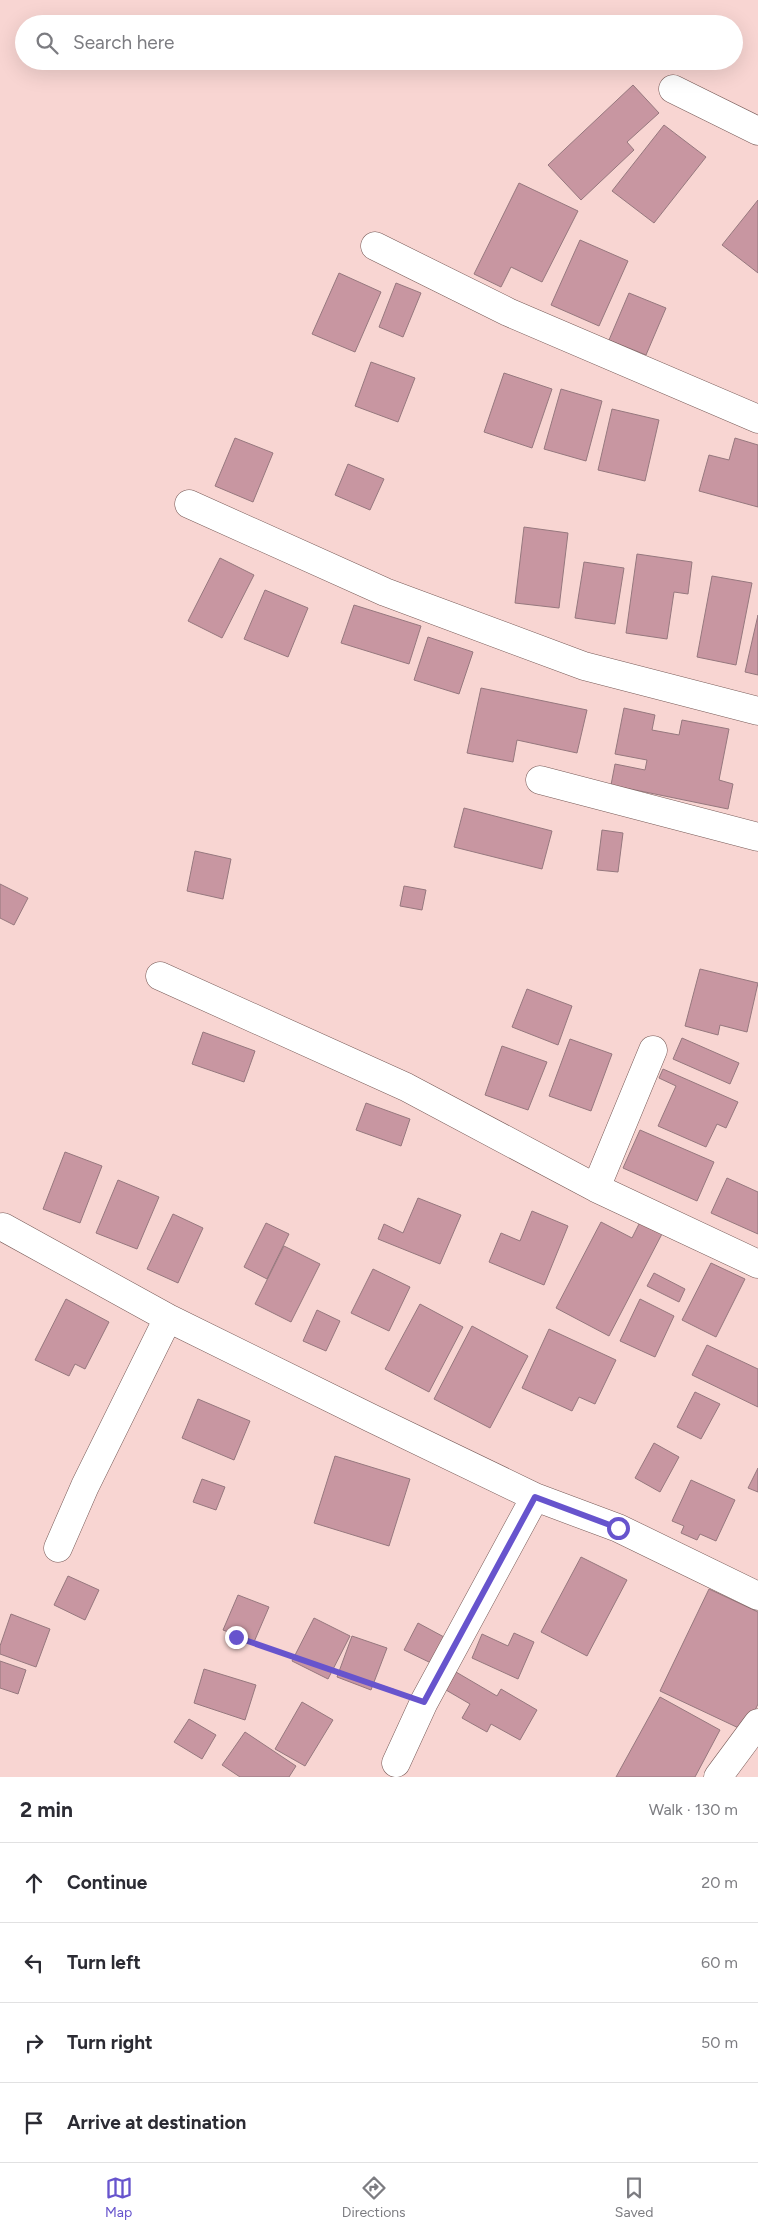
<!DOCTYPE html>
<meta charset="utf-8">
<style>
:root{--surface:#fff;--page:#f2f2f3;--text:#2b2b33;--muted:#7c7c81;--line:#e1e1e2;--accent:#6754cd}
body{margin:0;font-family:Figtree,sans-serif;background:var(--page);color:var(--text)}
.stop{position:absolute;width:15px;height:15px;margin:-11px;border:4px solid #6754cd;border-radius:50%;background:#fff}
.stop.end{background:#6754cd;border-color:#fff;box-shadow:0 1px 5px #0008}
.list{margin:0;padding:0;list-style:none}
h2{display:flex;justify-content:space-between;align-items:center;height:65px;margin:0;padding:0 20px;font-size:21px}
h2 small{font-size:16px;font-weight:400;color:var(--muted)}
.list li{display:grid;grid-template-columns:32px 1fr auto;gap:15px;align-items:center;box-sizing:border-box;height:80px;padding:0 20px;border-top:1px solid var(--line)}
.list b{display:block;font-size:19px;white-space:nowrap}
.list em{font-size:16px;font-style:normal;color:var(--muted)}
.icon{flex:none;width:28px;height:28px;fill:none;stroke:currentColor;stroke-width:2;stroke-linecap:round;stroke-linejoin:round}
.map{position:relative;flex:none;width:758px;height:1777px;overflow:hidden}
.search{position:absolute;background:var(--surface);box-shadow:0 5px 20px #0002;left:15px;right:15px;top:15px;height:55px;display:flex;align-items:center;gap:12px;box-sizing:border-box;padding:0 18px;border-radius:28px;color:var(--muted);font-size:19px}
.sheet{height:385px;background:var(--surface)}
nav{display:flex;justify-content:space-around;align-items:center;box-sizing:border-box;height:70px;border-top:1px solid var(--line);background:var(--surface);font-size:14px;color:var(--muted)}
nav a{display:grid;justify-items:center;gap:2px}
nav .on{color:var(--accent)}
.map>svg:first-child{display:block}
.building{fill:#c896a1;stroke:#96787e}
.lines{fill:none;stroke-linecap:round;stroke-linejoin:round}
.street-casing{stroke:#775a57;stroke-width:29}
.path{stroke:#967e7c;stroke-width:3;stroke-dasharray:4 2.5;stroke-linecap:butt}
.street{stroke:#fff;stroke-width:28}
.route{stroke:#6754cd;stroke-width:6}
</style>
<div class="map">
<svg width="758" height="1777" viewBox="0 0 758 1777">
<rect width="100%" height="100%" fill="#f8d5d2"/>
<path class="building" d="M633 85 659 113 627 142 634 150 581 200 548 165Z
M664 125 706 157 654 223 612 191Z
M519 183 578 211 542 282 511 267 501 287 474 274Z
M758 200V273L722 245Z
M580 240 628 261 599 326 551 305Z
M339 273 381 292 355 352 312 334Z
M396 283 421 293 403 337 379 327Z
M629 293 666 308 646 355 609 340Z
M371 362 415 378 398 422 355 406Z
M504 373 552 389 532 448 484 432Z
M561 389 602 401 586 461 544 449Z
M612 409 659 420 645 481 598 470Z
M235 438 273 453 253 502 215 486Z
M735 438 758 445V507L699 491 709 455 729 460Z
M348 464 384 479 370 510 335 495Z
M524 527 568 533 559 608 515 603Z
M637 554 692 562 688 594 674 592 667 639 626 633Z
M220 558 254 575 222 638 188 621Z
M584 562 624 568 615 624 575 618Z
M712 576 752 583 736 665 697 657Z
M265 590 308 608 288 657 244 639Z
M354 605 421 626 409 664 341 643Z
M758 615V675L745 672Z
M428 637 473 652 459 694 414 680Z
M481 688 587 710 577 753 517 740 513 762 467 753Z
M624 708 655 715 652 730 679 735 682 720 729 729 719 780 733 784 728 809 611 785 615 764 645 770 647 760 615 754Z
M464 808 552 831 542 869 454 847Z
M602 830 623 833 618 872 597 870Z
M195 851 231 859 223 899 187 891Z
M0 884 28 898 14 925 0 918Z
M404 886 426 890 422 910 400 906Z
M700 969 758 983 747 1032 720 1025 718 1035 685 1026Z
M527 989 572 1006 558 1045 512 1027Z
M203 1032 255 1051 244 1082 192 1064Z
M682 1038 739 1063 730 1084 673 1059Z
M570 1039 612 1054 591 1111 549 1096Z
M502 1046 547 1062 528 1110 485 1095Z
M663 1069 738 1102 726 1128 717 1124 706 1147 658 1126 676 1086 659 1078Z
M366 1103 410 1119 401 1146 356 1130Z
M640 1130 714 1162 697 1201 623 1168Z
M65 1152 102 1166 80 1223 43 1209Z
M727 1178 758 1192V1234L711 1213Z
M118 1180 159 1197 137 1249 96 1233Z
M418 1198 461 1215 440 1264 378 1239 384 1224 403 1233Z
M532 1211 568 1226 544 1285 489 1262 501 1233 520 1241Z
M173 1214 203 1228 178 1283 147 1269Z
M641 1220 663 1232 609 1336 556 1308 601 1222 632 1238Z
M266 1223 289 1234 267 1279 244 1267Z
M284 1246 320 1264 291 1322 255 1304Z
M711 1263 745 1279 716 1337 682 1320Z
M373 1269 410 1287 389 1331 351 1313Z
M654 1273 685 1289 679 1302 647 1286Z
M66 1299 109 1322 85 1369 75 1364 69 1376 35 1360Z
M640 1299 674 1316 655 1357 620 1341Z
M420 1304 463 1327 429 1392 385 1369Z
M317 1310 340 1321 326 1351 303 1341Z
M472 1326 528 1356 490 1428 434 1399Z
M549 1329 616 1360 595 1404 579 1397 572 1411 522 1388Z
M707 1345 758 1369V1407L692 1375Z
M695 1392 720 1404 701 1439 677 1427Z
M198 1399 250 1421 234 1460 182 1438Z
M654 1443 679 1457 660 1492 635 1478Z
M335 1456 410 1479 389 1546 314 1523Z
M758 1468V1492L748 1488Z
M202 1479 225 1487 216 1510 193 1502Z
M691 1480 735 1500 716 1541 700 1534 697 1540 681 1533 684 1526 672 1521Z
M581 1557 627 1580 587 1656 541 1632Z
M68 1576 99 1590 85 1620 54 1605Z
M709 1589 758 1612V1704L745 1731 660 1691Z
M238 1595 269 1607 254 1642 223 1630Z
M11 1614 50 1629 36 1667 0 1654V1646Z
M314 1618 350 1636 328 1679 292 1661Z
M418 1623 444 1637 431 1663 404 1650Z
M514 1633 534 1642 518 1679 472 1658 482 1634 508 1646Z
M352 1636 387 1648 371 1690 337 1677Z
M0 1661 26 1670 18 1694 0 1688Z
M204 1669 256 1685 245 1720 194 1703Z
M456 1672 497 1696 501 1689 537 1710 520 1740 491 1724 487 1732 462 1718 470 1704 446 1690Z
M660 1697 720 1730 695 1777H616Z
M302 1702 333 1720 305 1766 275 1749Z
M189 1719 216 1735 202 1759 174 1742Z
M245 1732 296 1766 289 1777H240L222 1765Z"/>
<g class="lines">
<defs>
<path id="street" d="M673 89 758 131
M375 246 508 312 758 419
M189 504 385 592 584 666 758 711
M540 780 758 837
M160 976 406 1087 596 1188 758 1264
M596 1188 653 1050
M3 1227 168 1318 371 1418 535 1497 618 1528 758 1596
M58 1548 85 1486 168 1318
M396 1763 424 1702 535 1497
M718 1777 758 1723"/>
</defs>
<use href="#street" class="street-casing"/>
<path class="path" d="M236 1637 398 1692"/>
<use href="#street" class="street"/>
</g>
<g class="lines">
<path class="route" d="M236 1637 424 1702 535 1497 618 1528"/>
</g>
</svg>
<div class="stop" style="left:618px;top:1528px"></div>
<div class="stop end" style="left:236px;top:1637px"></div>
<div class="search"><svg class="icon" aria-label="search" viewBox="0 0 24 24"><circle cx="10" cy="10" r="6"/><path d="M15 15l6 6"/></svg>Search here</div>
</div>
<section class="sheet">
<h2>2 min<small>Walk · 130 m</small></h2>
<ul class="list">
<li><svg class="icon" aria-label="ahead" viewBox="0 0 24 24"><path d="M12 20V5M6 11l6-6 6 6"/></svg><div><b>Continue</b></div><em>20 m</em></li>
<li><svg class="icon" aria-label="left" viewBox="0 0 24 24"><path d="M17 20v-9H6M10 6l-5 5 5 5"/></svg><div><b>Turn left</b></div><em>60 m</em></li>
<li><svg class="icon" aria-label="right" viewBox="0 0 24 24"><path d="M7 20v-9h11M14 6l5 5-5 5"/></svg><div><b>Turn right</b></div><em>50 m</em></li>
<li><svg class="icon" aria-label="arrive" viewBox="0 0 24 24"><path d="M6 21V4h12l-3 4 3 4H6"/></svg><div><b>Arrive at destination</b></div></li>
</ul>
</section>
<nav>
<a class="on"><svg class="icon" aria-label="map" viewBox="0 0 24 24"><path d="M3 6l6-2 6 2 6-2v14l-6 2-6-2-6 2zM9 4v14M15 6v14"/></svg>Map</a>
<a><svg class="icon" aria-label="directions" viewBox="0 0 24 24"><path d="M12 3l9 9-9 9-9-9zM9 14v-3h6M13 9l2 2-2 2"/></svg>Directions</a>
<a><svg class="icon" aria-label="saved" viewBox="0 0 24 24"><path d="M7 4h10v16l-5-4-5 4z"/></svg>Saved</a>
</nav>
